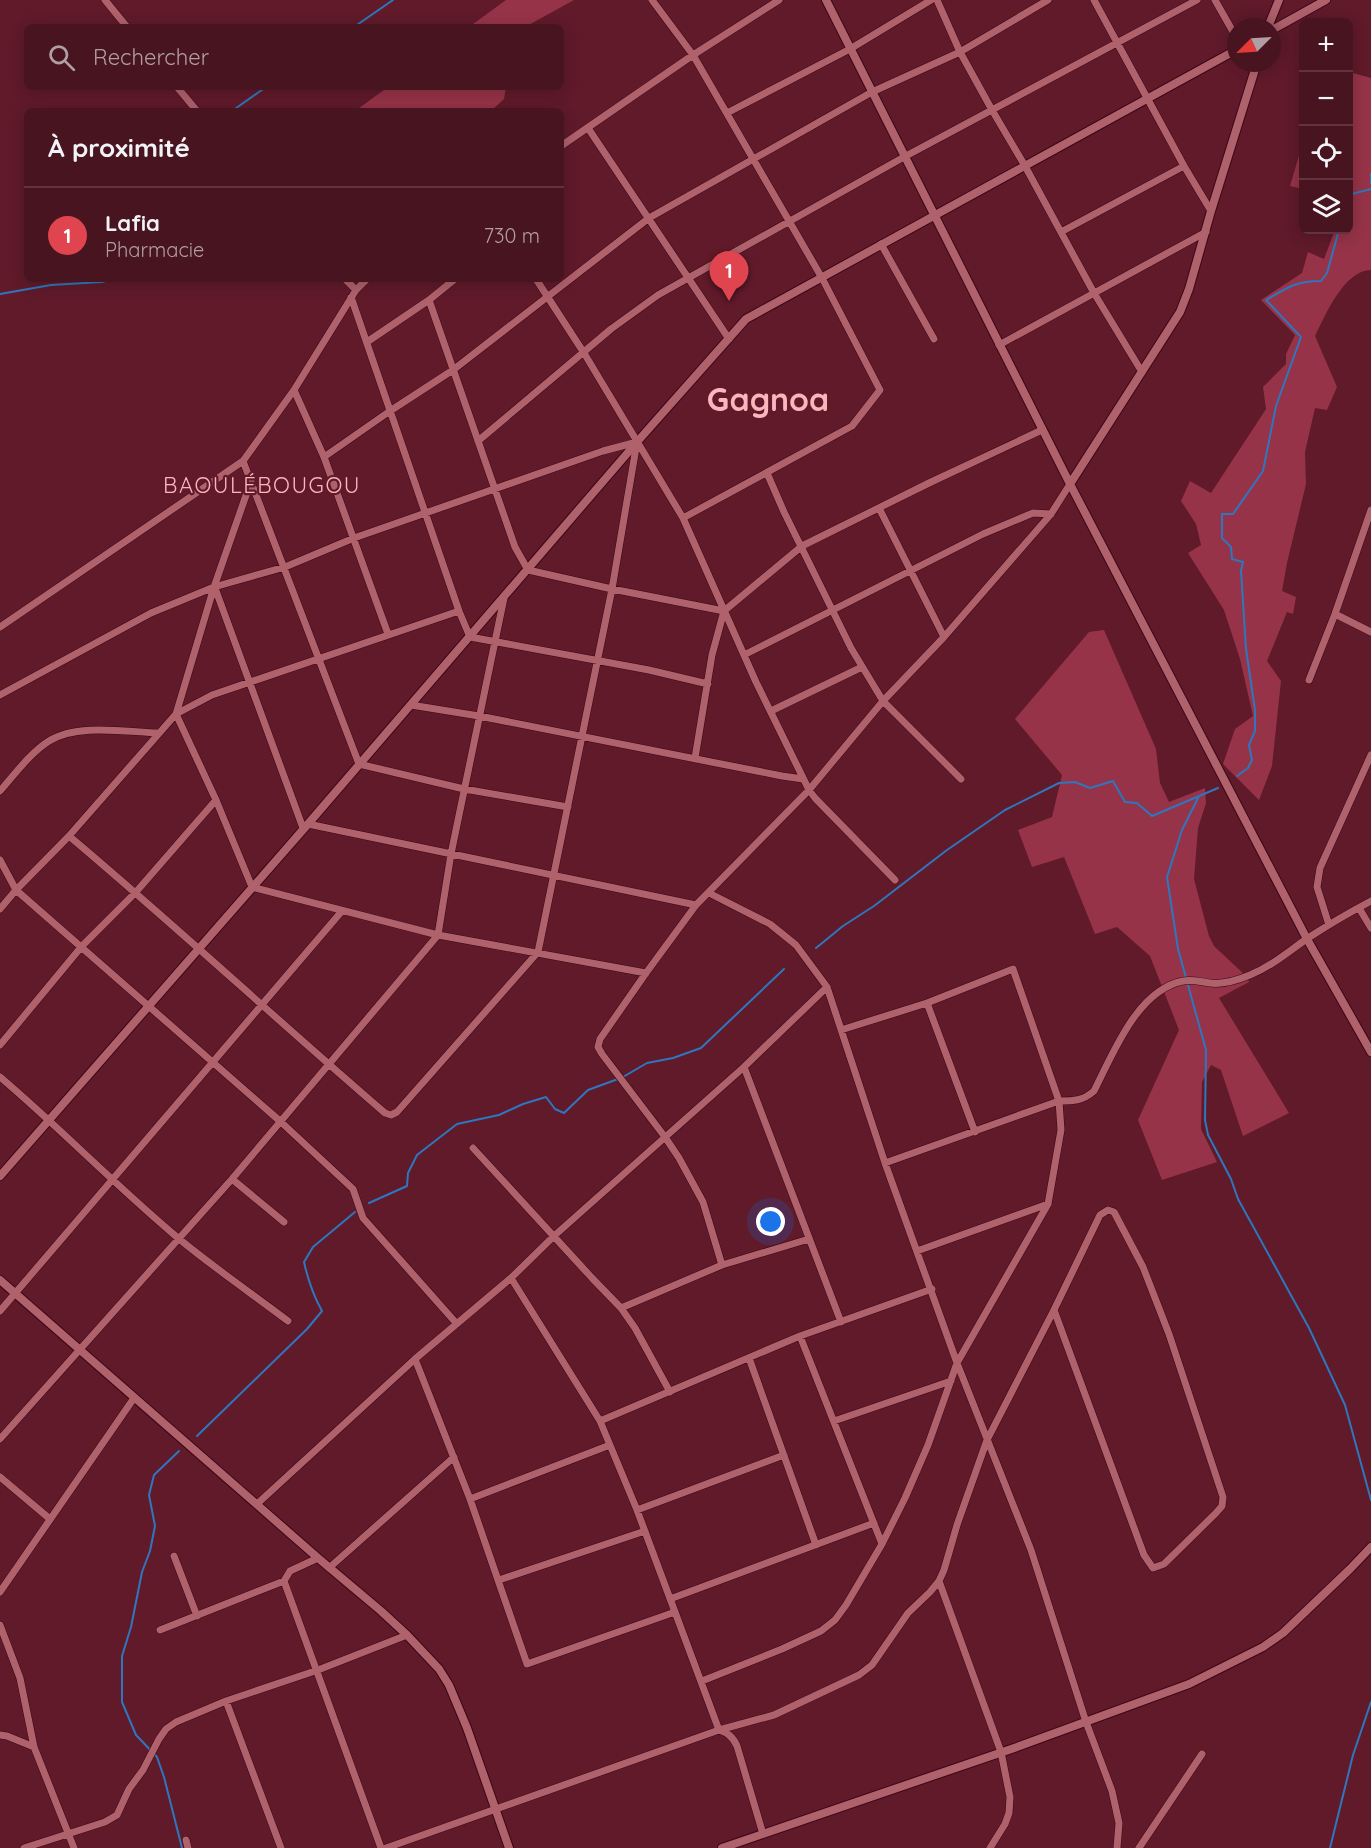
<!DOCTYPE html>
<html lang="fr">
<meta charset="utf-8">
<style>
:root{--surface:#481420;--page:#4f1d29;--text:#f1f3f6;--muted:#b19ea5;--line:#60333e;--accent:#ea580c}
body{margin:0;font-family:Quicksand,sans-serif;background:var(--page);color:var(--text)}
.controls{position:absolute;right:18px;top:18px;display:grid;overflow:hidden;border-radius:9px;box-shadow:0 3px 15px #0003}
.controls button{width:54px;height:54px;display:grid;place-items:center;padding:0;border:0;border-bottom:2px solid var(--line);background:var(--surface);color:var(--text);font:30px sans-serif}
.compass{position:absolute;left:1227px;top:18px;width:54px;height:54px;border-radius:50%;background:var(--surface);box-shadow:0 3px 15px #0003;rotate:246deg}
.you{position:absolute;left:771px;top:1222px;width:21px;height:21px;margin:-15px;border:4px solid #fff;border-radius:50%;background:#1a73e8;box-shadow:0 0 0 9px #1a73e833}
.badge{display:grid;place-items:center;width:39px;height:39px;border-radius:50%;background:var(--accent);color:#fff;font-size:20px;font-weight:700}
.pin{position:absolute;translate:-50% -50px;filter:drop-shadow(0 2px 3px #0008)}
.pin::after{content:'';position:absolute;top:32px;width:21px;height:18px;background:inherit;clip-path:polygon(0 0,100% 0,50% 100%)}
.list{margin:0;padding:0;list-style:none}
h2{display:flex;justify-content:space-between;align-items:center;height:78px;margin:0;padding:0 24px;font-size:26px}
h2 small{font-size:20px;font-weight:400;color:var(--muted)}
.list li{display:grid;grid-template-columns:39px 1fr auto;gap:18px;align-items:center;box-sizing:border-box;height:96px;padding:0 24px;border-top:2px solid var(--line)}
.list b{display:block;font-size:22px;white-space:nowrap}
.list p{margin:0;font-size:20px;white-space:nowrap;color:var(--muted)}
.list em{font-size:20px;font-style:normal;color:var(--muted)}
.icon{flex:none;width:33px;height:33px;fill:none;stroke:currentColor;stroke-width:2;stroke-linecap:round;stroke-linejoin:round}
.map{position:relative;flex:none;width:1371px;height:1848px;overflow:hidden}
.search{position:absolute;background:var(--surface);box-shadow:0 3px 15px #0003;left:24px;top:24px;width:540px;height:66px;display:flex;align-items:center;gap:15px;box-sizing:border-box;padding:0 21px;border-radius:9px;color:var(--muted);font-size:22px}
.panel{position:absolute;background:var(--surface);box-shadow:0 3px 15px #0003;left:24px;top:108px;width:540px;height:174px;border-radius:9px}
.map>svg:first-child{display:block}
.green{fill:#963348}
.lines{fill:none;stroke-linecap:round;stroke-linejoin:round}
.stream{stroke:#2e77bf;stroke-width:2}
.minor-casing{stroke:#3c0715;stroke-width:8}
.tertiary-casing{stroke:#3c0715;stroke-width:10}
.minor{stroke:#af616c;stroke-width:7}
.tertiary{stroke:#af616c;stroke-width:8}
.labels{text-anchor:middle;stroke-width:4.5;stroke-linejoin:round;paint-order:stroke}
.quarter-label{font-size:22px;letter-spacing:1.5px;fill:#fab5bd;stroke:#601a2a}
.town-label{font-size:32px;font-weight:bold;fill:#fab5bd;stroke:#601a2a}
</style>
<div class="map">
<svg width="1371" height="1848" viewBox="0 0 1371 1848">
<rect width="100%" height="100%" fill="#601a2a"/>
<path class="green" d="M506 0H574L525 27H469Z
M1349 72 1371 78V270C1344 270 1325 316 1315 336L1337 387 1327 410 1315 408 1305 452 1306 484 1287 563 1282 591 1296 597 1293 614 1287 612 1267 661 1281 681 1272 766 1259 800 1223 764 1235 729 1253 716 1240 659 1224 610 1188 553 1201 545 1196 524 1181 501 1190 481 1211 493 1266 409 1263 387 1286 364V354L1295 335 1261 300 1302 273 1308 252 1324 259 1335 230H1348Z
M388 87H506L504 99 491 111H355Z
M1303 142V189L1290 186Z
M1104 630 1156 749 1160 783 1169 802 1205 788 1206 803 1198 828 1194 879 1209 936 1214 946 1247 977 1249 982 1219 998 1289 1113 1243 1136 1221 1070 1211 1065 1202 1082 1201 1129 1217 1162 1162 1180 1138 1120 1179 1030 1150 956 1117 927 1095 934 1064 857 1032 867 1018 830 1052 817 1062 775 1015 719 1089 632Z"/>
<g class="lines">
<path class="stream" d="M354 27 393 0
M232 111 266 87
M1371 174V183
M1348 195 1371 189
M0 294 51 285 102 282 113 279
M1237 776 1248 768 1252 760 1249 745 1255 731V710L1246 649 1243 602 1241 571 1243 562 1232 559 1231 547 1222 538V514H1233L1263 471 1276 406 1301 337 1266 300C1288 287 1296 281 1321 281L1327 273 1339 230
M1199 796 1182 830 1167 877 1178 949 1206 1050 1205 1120 1208 1135 1231 1179 1238 1199 1309 1328 1345 1405 1371 1500
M816 948 843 926 874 906 947 850 1005 810 1059 783 1075 782 1090 788 1113 781 1125 802 1137 803 1152 816 1218 788
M623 1077 647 1063 673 1058 701 1048 784 969
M369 1203 407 1186 408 1173 417 1155 457 1124 499 1115 523 1104 546 1097 555 1109 564 1113 588 1090 618 1079
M197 1436 307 1329 322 1311C313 1295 308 1280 304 1262L313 1247 355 1212
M179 1451 154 1475 149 1495 155 1526 150 1551 142 1572 131 1627 122 1656V1702L136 1735 157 1757 164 1777 182 1848
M1330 1848 1353 1755 1371 1702"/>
<defs>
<path id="minor" d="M105 0 127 27
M652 0 693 55 822 278 880 390 852 426 683 518
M937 0 960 52 992 110 1025 166 1094 293 1142 372
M1094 0 1184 166 1211 211
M1215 0 1236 37
M177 87 197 111
M727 113 850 49 931 0
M588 128 729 339
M561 146 693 55 779 0
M1061 232 1184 166
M881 244 934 339
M345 279 356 290
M536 279 584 353 683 518 756 682 809 790 815 798 895 880
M351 297 459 611 470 637 649 670 708 684
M429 300 515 547 528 570 612 589 724 611
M367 342 429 300 455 279
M999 345 1206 232
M294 390 324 457 388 634
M478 441 611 329 658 295 904 157 1197 0
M324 457 390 411 453 370 649 218 872 92 960 52 1048 0
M243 461 359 764 464 789 568 807
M767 473 784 512 851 648 883 701 961 779
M251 481 214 587 176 714 216 800 252 887 438 935 646 973
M879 508 944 637
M215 588 303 828
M1335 614 1371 632
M0 627 243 461 294 390 356 290 367 279
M744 655 983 534 1033 513 1051 514
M1309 680 1335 614 1371 510
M0 695 151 613 214 587 285 567 354 538 603 451 637 442
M411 705 479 716 782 776 803 779
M771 711 862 667
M695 758 712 655 724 611 802 546 929 483 1042 430
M0 791C15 774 30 753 49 741 77 723 126 732 159 733
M308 824 696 905
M69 836C176 926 279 1022 385 1113L391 1115 397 1112 538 952 612 589 637 442
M0 860 16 890 281 1122 353 1189 363 1218 457 1324
M709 893 770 924 796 945 827 987 885 1163 957 1363 1031 1550 1086 1722 1112 1791 1119 1823 1117 1848
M1359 908 1371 928
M0 909 16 890 69 836 176 714 212 695 459 611
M1329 925 1317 887 1320 868 1371 755
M927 1003 975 1132
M0 1045 82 946 136 892 216 800
M744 1067 841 1322
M0 1077C61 1129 116 1186 178 1238 213 1267 251 1293 288 1321
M473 1148 592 1278 621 1308 635 1328 670 1392
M885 1163 1059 1101C1073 1101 1083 1101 1094 1091 1113 1054 1137 990 1183 981 1192 979 1201 982 1210 983 1224 985 1238 980 1250 975 1272 966 1289 951 1308 938 1328 925 1350 912 1371 901
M232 1179 284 1222
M917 1251 1048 1204
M722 1265 703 1202 679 1158 665 1137 602 1054 598 1047 600 1039 646 973 696 905 809 790 883 701 944 637 1051 514 1070 484
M511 1278 600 1421 637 1510 719 1730C728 1733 733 1737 737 1746L763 1834
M621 1308 722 1265 809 1239
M0 1311 342 911
M800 1336 882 1544
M749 1358 816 1545
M415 1359 470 1499 527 1664 675 1612
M600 1421 800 1336 932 1289
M834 1421 951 1381
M0 1439 232 1179 438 935 451 854 504 598
M0 1477 50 1519
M470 1499 610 1445
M257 1504 415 1359 511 1278 554 1236 744 1067 827 987
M637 1510 784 1455
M174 1556 197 1616
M318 1558 290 1571 284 1581 381 1848
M329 1568 454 1457
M499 1580 645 1531
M939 1581 1001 1752 1010 1797 1009 1813 1005 1824 990 1848
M0 1592 134 1398
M670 1599 874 1523
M0 1625 20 1678 34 1747 74 1848
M160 1630 284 1581
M702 1681 782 1649 821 1631 835 1620 846 1605 882 1544 905 1498 928 1445 957 1363 1048 1204 1061 1130 1059 1101 1013 969 927 1003 841 1030
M226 1701 281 1848
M0 1735 7 1736 34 1747
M186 1840 188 1848
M24 1848 105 1822 117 1815 129 1789 143 1770 159 1739 166 1729 176 1722 226 1701 318 1670 407 1635
M386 1848 719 1730 774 1715 859 1675 872 1665 908 1613 930 1592 939 1581 944 1570 957 1525 987 1440 1054 1310 1100 1215 1108 1210 1114 1212 1143 1267 1169 1334 1223 1497 1222 1506 1216 1513 1164 1564 1153 1568 1144 1555 1054 1310
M1139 1848 1202 1754"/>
<path id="tertiary" d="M826 0 1070 484 1307 939 1371 1052
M1268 27 1279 0
M1272 30 1326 0
M1070 484 1180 312 1189 289 1211 211 1257 63
M0 1176 308 824 637 442 746 319 1236 50
M0 1280 318 1558 381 1611 407 1635 439 1669 449 1685 467 1728 509 1848
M722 1848 1017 1747 1189 1684 1263 1647 1283 1633 1350 1569 1371 1547"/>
</defs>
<use href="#minor" class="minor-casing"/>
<use href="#tertiary" class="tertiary-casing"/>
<use href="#minor" class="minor"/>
<use href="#tertiary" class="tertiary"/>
</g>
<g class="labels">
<g class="quarter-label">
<text x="262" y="493">BAOULÉBOUGOU</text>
</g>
<g class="town-label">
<text x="768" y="411">Gagnoa</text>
</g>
</g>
</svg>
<div class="controls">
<button>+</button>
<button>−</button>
<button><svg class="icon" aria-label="locate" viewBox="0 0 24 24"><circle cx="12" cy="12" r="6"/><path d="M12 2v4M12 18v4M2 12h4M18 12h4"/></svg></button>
<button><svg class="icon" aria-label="layers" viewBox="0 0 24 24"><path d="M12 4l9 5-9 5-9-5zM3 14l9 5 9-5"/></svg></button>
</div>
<svg class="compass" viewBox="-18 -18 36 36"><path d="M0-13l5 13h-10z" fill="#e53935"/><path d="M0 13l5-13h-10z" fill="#b19ea5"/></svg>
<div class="you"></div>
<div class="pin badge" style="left:729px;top:301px;background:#e0444e">1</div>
<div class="search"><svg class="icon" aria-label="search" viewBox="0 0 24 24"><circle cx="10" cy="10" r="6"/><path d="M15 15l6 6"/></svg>Rechercher</div>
<section class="panel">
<h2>À proximité<small></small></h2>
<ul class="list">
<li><span class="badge" style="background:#e0444e">1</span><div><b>Lafia</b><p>Pharmacie</p></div><em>730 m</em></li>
</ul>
</section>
</div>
